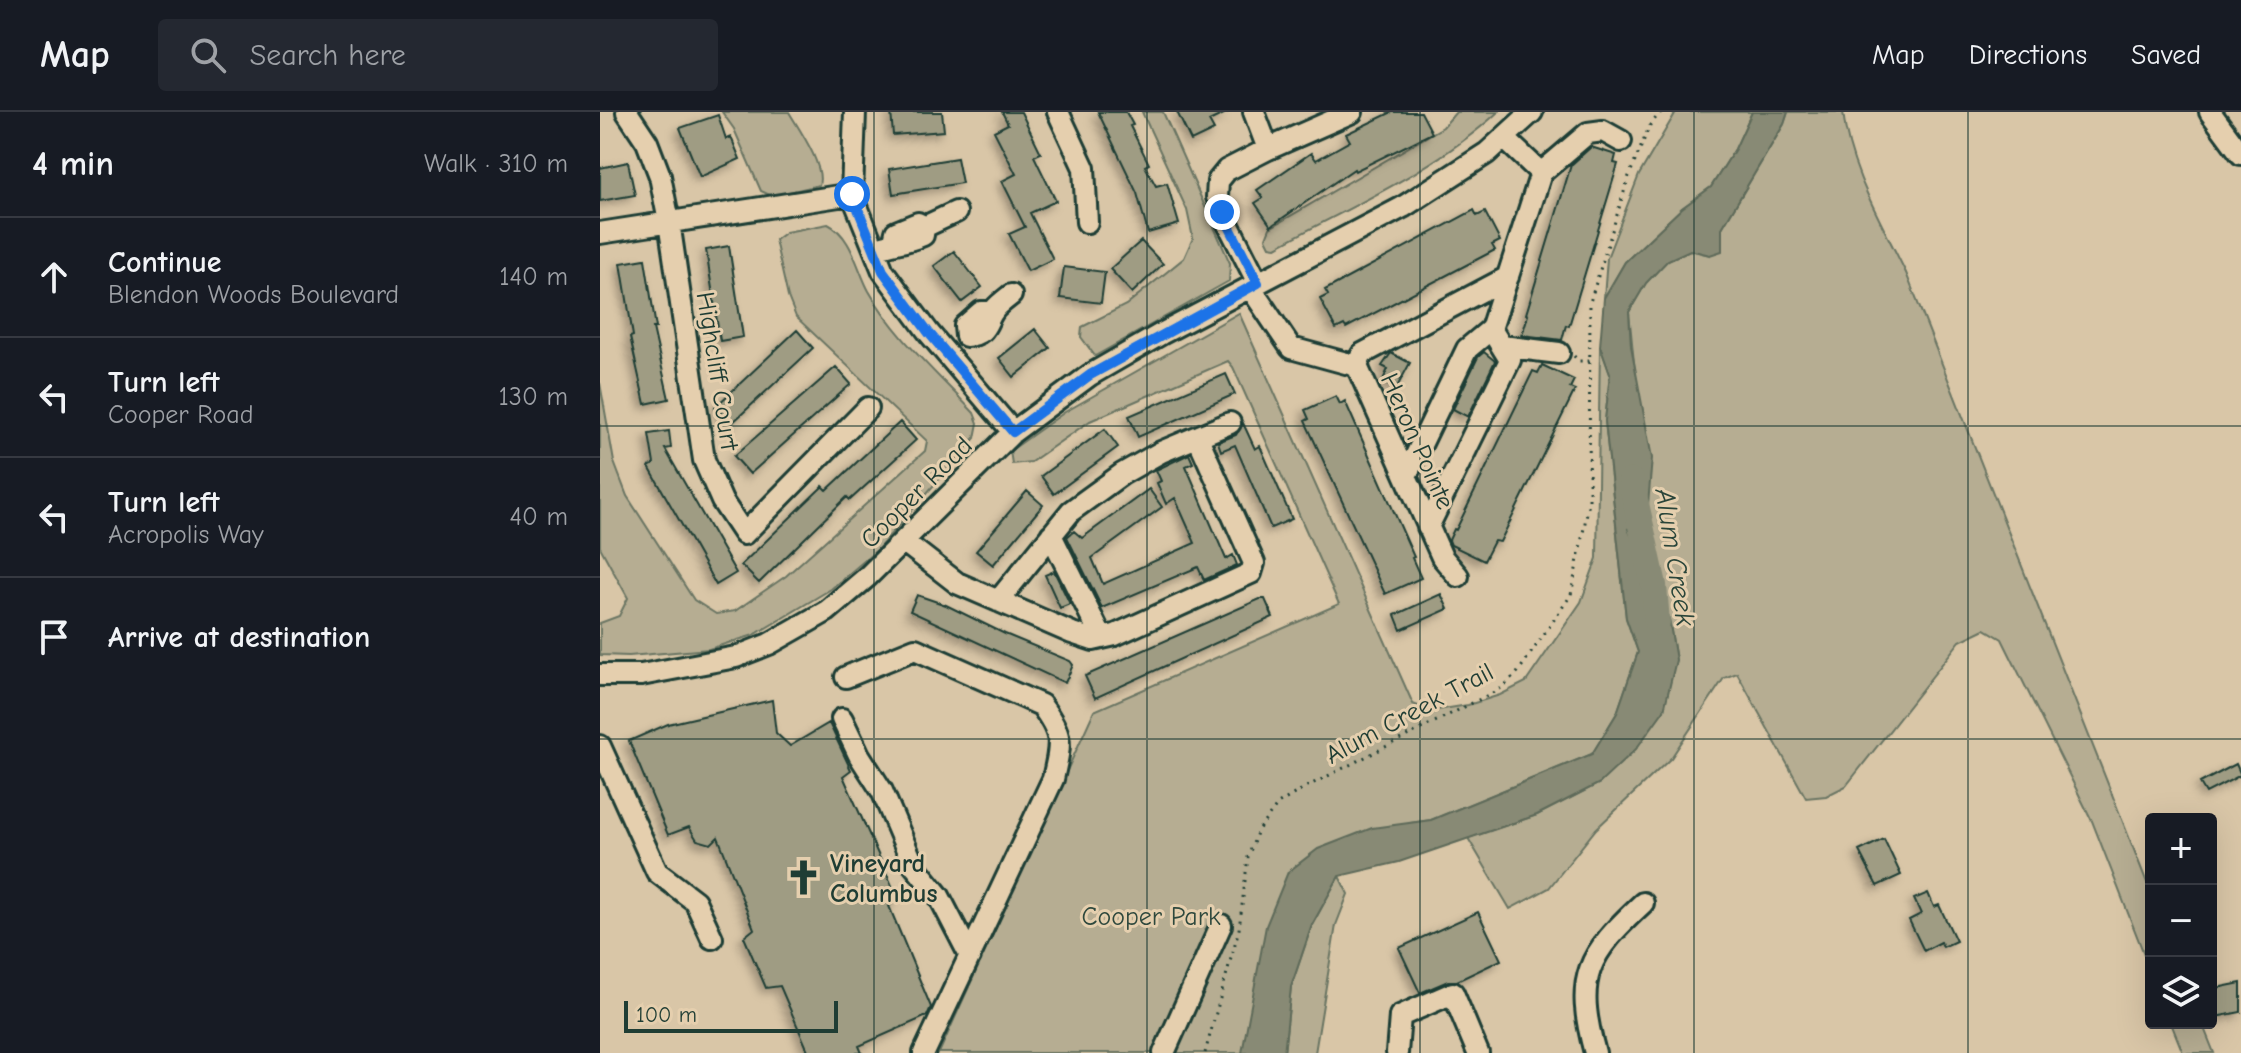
<!DOCTYPE html>
<meta charset="utf-8">
<style>
:root{--surface:#171b24;--page:#242831;--text:#f1f3f6;--muted:#9ea1a6;--line:#363941}
body{margin:0;font-family:"Comic Neue",sans-serif;background:var(--page);color:var(--text)}
.controls{position:absolute;right:24px;bottom:24px;display:grid;overflow:hidden;border-radius:8px;box-shadow:0 8px 32px #0002}
.controls button{width:72px;height:72px;display:grid;place-items:center;padding:0;border:0;border-bottom:2px solid var(--line);background:var(--surface);color:var(--text);font:40px sans-serif}
.scale{position:absolute;left:24px;bottom:20px;width:214px;box-sizing:border-box;padding-left:8px;border:4px solid #1f3d34;border-top:0;font-size:22px;line-height:28px;white-space:nowrap;color:#1f3d34;-webkit-text-stroke:6px #e5cfae;paint-order:stroke}
.stop{position:absolute;width:24px;height:24px;margin:-18px;border:6px solid #1a73e8;border-radius:50%;background:#fff}
.stop.end{background:#1a73e8;border-color:#fff;box-shadow:0 2px 8px #0008}
.list{margin:0;padding:0;list-style:none}
h2{display:flex;justify-content:space-between;align-items:center;height:104px;margin:0;padding:0 32px;font-size:34px}
h2 small{font-size:26px;font-weight:400;color:var(--muted)}
.list li{display:grid;grid-template-columns:52px 1fr auto;gap:24px;align-items:center;box-sizing:border-box;height:120px;padding:0 32px;border-top:2px solid var(--line)}
.list b{display:block;font-size:30px;white-space:nowrap}
.list p{margin:0;font-size:26px;white-space:nowrap;color:var(--muted)}
.list em{font-size:26px;font-style:normal;color:var(--muted)}
.icon{flex:none;width:44px;height:44px;fill:none;stroke:currentColor;stroke-width:2;stroke-linecap:round;stroke-linejoin:round}
.map{position:relative;flex:none;width:1641px;height:941px;overflow:hidden}
header{display:flex;align-items:center;gap:48px;box-sizing:border-box;height:112px;padding:0 40px;background:var(--surface);border-bottom:2px solid var(--line)}
header strong{font-size:38px}
nav{display:flex;gap:44px;margin-inline-start:auto;font-size:28px}
.search{width:560px;height:72px;background:var(--page);display:flex;align-items:center;gap:20px;box-sizing:border-box;padding:0 28px;border-radius:8px;color:var(--muted);font-size:30px}
main{display:flex}
aside{flex:1;background:var(--surface)}
.map>svg:first-child{display:block}
.green{fill:#b6ad92;stroke:#6a7563;stroke-width:2}
.water{fill:#888a74;stroke:#5e6b5a;stroke-width:2}
.lines{fill:none;stroke-linecap:round;stroke-linejoin:round}
.river{stroke:#888a74;stroke-width:26}
.building{fill:#9f9c83;stroke:#1f3d34;stroke-width:2;filter:url(#shadow)}
.minor-casing{stroke:#1f3d34;stroke-width:26}
.path{stroke:#1f3d34;stroke-width:3;stroke-dasharray:2 6;stroke-linecap:butt}
.minor{stroke:#e5cfae;stroke-width:20}
.route{stroke:#1a73e8;stroke-width:10}
.grid{fill:none;stroke:#1f3d34;stroke-width:2;stroke-opacity:0.55}
.labels{text-anchor:middle;stroke-width:6;stroke-linejoin:round;paint-order:stroke}
.street-label{font-size:26px;fill:#1f3d34;stroke:#e5cfae}
.poi-label{font-size:26px;font-weight:bold;fill:#1f3d34;stroke:#e5cfae;text-anchor:start}
.park-label{font-size:26px;fill:#2e483d;stroke:#e5cfae}
.water-label{font-size:28px;font-style:italic;fill:#2a453a;stroke:#e5cfae}
</style>
<header>
<strong>Map</strong>
<div class="search"><svg class="icon" aria-label="search" viewBox="0 0 24 24"><circle cx="10" cy="10" r="6"/><path d="M15 15l6 6"/></svg>Search here</div>
<nav><a>Map</a><a>Directions</a><a>Saved</a></nav>
</header>
<main>
<aside>
<h2>4 min<small>Walk · 310 m</small></h2>
<ul class="list">
<li><svg class="icon" aria-label="ahead" viewBox="0 0 24 24"><path d="M12 20V5M6 11l6-6 6 6"/></svg><div><b>Continue</b><p>Blendon Woods Boulevard</p></div><em>140 m</em></li>
<li><svg class="icon" aria-label="left" viewBox="0 0 24 24"><path d="M17 20v-9H6M10 6l-5 5 5 5"/></svg><div><b>Turn left</b><p>Cooper Road</p></div><em>130 m</em></li>
<li><svg class="icon" aria-label="left" viewBox="0 0 24 24"><path d="M17 20v-9H6M10 6l-5 5 5 5"/></svg><div><b>Turn left</b><p>Acropolis Way</p></div><em>40 m</em></li>
<li><svg class="icon" aria-label="arrive" viewBox="0 0 24 24"><path d="M6 21V4h12l-3 4 3 4H6"/></svg><div><b>Arrive at destination</b></div></li>
</ul>
</aside>
<div class="map">
<svg width="1641" height="941" viewBox="0 0 1641 941">
<defs>
<filter id="shadow"><feDropShadow dx="-4.5" dy="4.5" stdDeviation="4" flood-color="#0004"/></filter>
</defs>
<rect width="100%" height="100%" fill="#d9c6a7"/>
<filter id="ink" filterUnits="userSpaceOnUse"><feTurbulence type="fractalNoise" baseFrequency=".0125" numOctaves="2"/><feDisplacementMap in="SourceGraphic" scale="16" xChannelSelector="R" yChannelSelector="G"/><feConvolveMatrix kernelMatrix="1 2 1 2 8 2 1 2 1" color-interpolation-filters="sRGB"/></filter>
<g filter="url(#ink)">
<path class="green" d="M122 0H189C199 17 225 54 219 73L172 84 161 79 134 17Z
M542 0H563L630 151 629 169 495 244 481 225 482 215 526 193 584 146 593 126 587 98Z
M856 0H898C837 57 750 95 676 135L670 134 666 126 670 116 843 15Z
M1076 0H1152L1135 37 1111 75 1082 96 1025 150 1004 186 1007 146 1039 63Z
M1188 0H1243C1249 57 1281 109 1306 161L1551 781V860L1492 709 1402 527 1385 517 1360 529 1246 674 1226 684 1206 686 1137 561 1124 566 1071 646 996 717 949 776 910 797 868 726 937 703 1000 671 1076 548 1069 507 1028 417 1048 393 1029 200 1046 171 1068 148 1090 138 1110 143 1122 116 1184 12Z
M228 112C252 124 257 157 269 179 295 225 339 263 374 301L378 311 375 326 278 437 231 477 154 523 109 537 29 544 0 543V511L19 504 28 486 0 435V271L14 350 27 384 94 488 116 502 135 499 186 464 325 339 327 329 196 205 188 185 175 128 186 120Z
M639 201 813 592 831 599 868 593 900 583 926 570 981 490 997 446 1000 234 1010 262 1005 309 1026 506 1038 540 1017 601 992 642 831 708 810 711 698 770 668 941H339L494 599 739 492 633 255 628 249 490 309 431 350 412 352 410 339 465 300Z
M739 764 748 782 736 813 715 941H684L691 875 712 813Z
M1571 911H1602L1614 941H1583Z"/>
<path class="water" d="M1152 0H1188L1184 12 1122 116V139L1110 143 1090 138 1068 148 1046 171 1029 200 1031 234 1052 346 1048 393 1028 417 1069 507 1076 548 1064 598 1036 637 1000 671 937 703 799 750 739 764 712 813 691 875 684 941H642L666 814 688 760 718 737 772 716 831 708 992 642 1017 601 1038 540 1026 506 1005 309 1010 262 1000 234 1004 186 1025 150 1082 96 1111 75 1135 37Z"/>
<g class="lines">
<path class="river" d="M1031 369 1054 473 1057 511"/>
</g>
<path class="building" d="M291 0H342L344 19 293 23Z
M402 0H421L441 41 434 44 456 89 430 101 453 147 428 159 409 122 425 115 402 69 416 62 394 19 408 12Z
M498 0H526L533 13 530 14 549 52 545 54 556 74 567 71 579 112 548 121 537 81Z
M577 0H628L609 9 614 18 591 29Z
M792 0H821L832 21 755 59 754 57 671 114 655 91 663 86 657 78 711 41 716 48 750 29 746 22Z
M118 3 126 27 131 25 140 47 100 65 80 16Z
M991 35 1016 43 1014 51 1018 52 969 214 966 213 962 228 922 223 928 203 926 202 971 53Z
M357 46 362 71 293 82 289 57Z
M28 50 35 83 0 89V56Z
M874 98 877 104 885 100 900 129 892 133 895 138 746 216 744 213 736 217 720 187 728 183 725 178Z
M541 129 563 152 532 181 510 157Z
M129 134 143 225 120 229 106 138Z
M354 139 382 175 362 190 334 154Z
M45 147 56 216H53L69 287 45 292 30 225 33 224 21 151Z
M464 155 505 160 501 191 460 186Z
M435 217 450 236 414 265 399 246Z
M197 218 213 236 131 312 115 295Z
M884 240 895 249 868 305 853 297 878 245Z
M791 241 810 251 796 277 782 270 788 257 782 254Z
M942 253 974 268 970 276 975 278 900 430 894 429 884 449 851 433 849 428 854 417 856 418 933 259 938 261Z
M236 255 251 272 150 362 134 344Z
M626 262 635 282 538 325 529 304Z
M736 284 740 292 745 289 814 445 812 446 821 466 785 482 705 309 709 307 705 298Z
M300 310 316 328 250 388 247 385 159 471 141 453 223 374 227 378Z
M643 311 655 337 660 334 692 407 671 416 635 333 621 339 618 330 636 323Z
M505 317 518 335 454 382 441 364Z
M69 319 71 336 65 337 136 461 116 473 49 355 54 352 49 322Z
M589 342 593 351 586 354 626 447 633 443 637 453 604 468 598 455 502 496 467 425 474 419 482 426 549 377 562 395 492 446 503 472 595 431 575 386 566 392 557 371 561 369 556 358Z
M427 379 443 393 393 453 376 439Z
M454 459 470 492 460 496 445 463Z
M841 482 848 497 801 518 795 503Z
M317 483 346 493 405 522 470 549 473 553 465 571 310 499Z
M660 487H665L673 505 495 586 485 564Z
M172 588 176 621 190 634 229 611 251 658 243 664 298 787 289 794 331 895 327 904 259 934 262 941H209L180 874 166 876 144 825 154 817 118 725 111 732 97 728 89 715 68 723 29 629 68 612Z
M1636 652 1641 663 1606 681 1600 671Z
M1284 727 1301 763 1277 774 1259 739Z
M1328 781 1334 795 1339 793 1356 829 1343 835 1341 830 1324 839 1309 808 1321 802 1314 787Z
M878 800 901 848 857 869H848L820 881 799 836Z
M1641 871V900L1615 905 1611 877Z"/>
<g class="lines">
<defs>
<path id="minor" d="M27 0 47 30 60 64 69 110 104 348 122 389 144 422 268 296
M255 0 252 82 283 159 329 221 413 320
M458 0 484 56 487 110
M654 0 668 37
M1610 0 1641 42
M941 61 988 21 1003 19 1021 29
M324 115 356 100
M0 121 252 82
M275 137C292 130 305 131 323 123L324 115 318 111 296 120 294 129
M658 171 622 100 617 85 618 69 627 58 668 37 752 0
M650 175 691 236 757 254
M392 200H381L365 214 366 224C389 223 385 208 395 197 399 192 406 187 411 183
M902 234 959 241
M757 254 842 445 858 464
M757 254 762 242 908 165
M806 364 867 237 891 217 941 61 904 26
M828 415 910 248 891 217
M451 423 502 526
M303 429 357 471 472 521 493 528 515 523 651 461 654 451 598 326
M398 489 471 399 522 362 561 340 630 311
M0 563H41L136 545 169 532 227 499 267 465 413 320 490 263 561 222 803 95 887 41 932 0
M246 565 315 537 441 593C464 624 461 631 453 667L324 941
M242 607 259 643 282 679 313 752 339 784 370 844
M0 634 57 760 95 789 112 826
M564 941 621 813
M797 941 800 904 853 881 878 941
M995 941C974 865 987 843 1043 791"/>
</defs>
<use href="#minor" class="minor-casing"/>
<path class="path" d="M974 244 978 249H991
M605 941 639 817 648 745 658 718 678 692 704 676 902 576 918 560 971 483 989 390 990 190 1029 64 1050 13 1061 0"/>
<use href="#minor" class="minor"/>
</g>
</g>
<g class="lines" filter="url(#ink)">
<path class="route" d="M252 82 283 159 329 221 413 320 490 263 658 171 622 100"/>
</g>
<path class="grid" d="M274 0V941M547 0V941M820 0V941M1094 0V941M1368 0V941M0 314H1641M0 627H1641"/>
<defs>
<symbol id="church-bare" viewBox="-9 -9 18 18"><path d="M-1.2-6h2.4v3.5h3.3v2.4h-3.3V6h-2.4V-.1h-3.3v-2.4h3.3Z" fill="#1f3d34" stroke="#e5cfae" stroke-width="2.5" paint-order="stroke"/></symbol>
</defs>
<g fill-rule="evenodd">
<use href="#church-bare" x="178" y="740" width="51" height="51"/>
</g>
<g class="labels">
<g class="street-label">
<text transform="translate(118 259) rotate(81)" y="9">Highcliff Court</text>
<text transform="translate(818 329) rotate(66)" y="9">Heron Pointe</text>
<text transform="translate(316 380) rotate(-45)" y="9">Cooper Road</text>
<text transform="translate(809 601) rotate(-28)" y="9">Alum Creek Trail</text>
</g>
<g class="poi-label">
<text x="230" y="760">Vineyard<tspan x="230" dy="30">Columbus</tspan></text>
</g>
<g class="park-label">
<text x="551" y="813">Cooper Park</text>
</g>
<g class="water-label">
<text transform="translate(1076 445) rotate(81)" y="10">Alum Creek</text>
</g>
</g>
</svg>
<div class="controls">
<button>+</button>
<button>−</button>
<button><svg class="icon" aria-label="layers" viewBox="0 0 24 24"><path d="M12 4l9 5-9 5-9-5zM3 14l9 5 9-5"/></svg></button>
</div>
<div class="scale">100 m</div>
<div class="stop" style="left:252px;top:82px"></div>
<div class="stop end" style="left:622px;top:100px"></div>
</div>
</main>
